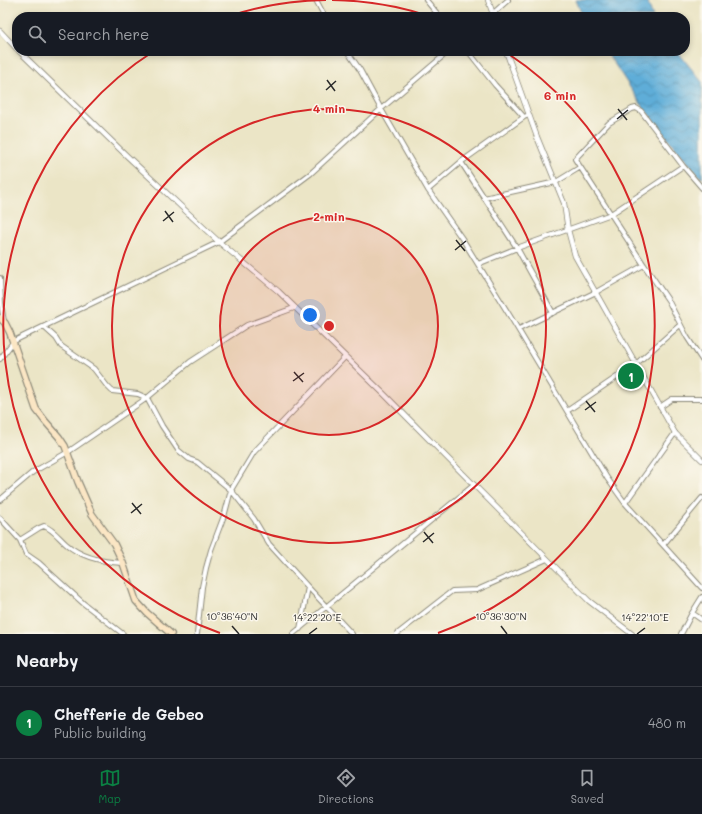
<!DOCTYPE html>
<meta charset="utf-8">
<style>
:root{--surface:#171b24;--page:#20242c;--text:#f1f3f6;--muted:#9ea1a6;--line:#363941;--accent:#0b8043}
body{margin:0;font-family:Mali,sans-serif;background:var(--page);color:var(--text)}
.you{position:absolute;left:310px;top:315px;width:14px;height:14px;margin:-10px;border:3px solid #fff;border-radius:50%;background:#1a73e8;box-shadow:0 0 0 6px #1a73e833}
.badge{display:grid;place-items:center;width:26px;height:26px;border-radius:50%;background:var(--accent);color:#fff;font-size:13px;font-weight:700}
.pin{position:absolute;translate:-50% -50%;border:2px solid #fff;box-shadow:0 1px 4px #0006}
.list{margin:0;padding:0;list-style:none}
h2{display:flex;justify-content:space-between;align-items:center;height:52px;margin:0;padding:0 16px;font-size:17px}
h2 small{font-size:13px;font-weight:400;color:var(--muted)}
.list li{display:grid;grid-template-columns:26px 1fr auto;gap:12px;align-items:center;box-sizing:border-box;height:72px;padding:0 16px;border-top:1px solid var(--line)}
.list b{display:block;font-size:15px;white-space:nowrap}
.list p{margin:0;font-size:13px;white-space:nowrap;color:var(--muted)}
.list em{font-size:13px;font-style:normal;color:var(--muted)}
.icon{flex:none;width:22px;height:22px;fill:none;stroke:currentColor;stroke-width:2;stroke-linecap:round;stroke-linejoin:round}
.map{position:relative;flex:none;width:702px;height:634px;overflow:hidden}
.search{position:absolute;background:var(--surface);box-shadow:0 2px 6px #0003;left:12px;right:12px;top:12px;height:44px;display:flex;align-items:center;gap:10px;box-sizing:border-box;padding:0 14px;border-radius:16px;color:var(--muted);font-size:15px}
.sheet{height:124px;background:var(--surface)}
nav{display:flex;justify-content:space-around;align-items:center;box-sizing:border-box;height:56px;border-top:1px solid var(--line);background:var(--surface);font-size:11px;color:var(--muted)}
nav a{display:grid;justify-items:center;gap:2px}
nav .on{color:var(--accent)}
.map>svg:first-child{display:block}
.water{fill:url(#water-waves);stroke:#446c82}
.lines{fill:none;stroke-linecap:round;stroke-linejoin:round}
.minor-casing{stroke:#8b8878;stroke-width:6}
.tertiary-casing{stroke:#8b8878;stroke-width:6}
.secondary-casing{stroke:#8b8878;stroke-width:8}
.minor{stroke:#fff;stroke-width:4}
.tertiary{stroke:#fff;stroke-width:4.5}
.secondary{stroke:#fbe6c4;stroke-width:5.5}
.ticks{fill:none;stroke:#2b2b2b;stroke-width:1.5}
.ring{fill:none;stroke:#d62828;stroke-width:2}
.ticks-label{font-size:10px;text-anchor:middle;fill:#2b2b2b;stroke:#fbf7ec;stroke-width:3;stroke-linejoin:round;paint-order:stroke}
.centre{fill:#d62828;stroke:#fbf7ec;stroke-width:2}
.ring-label{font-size:12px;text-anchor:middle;font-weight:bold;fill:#d62828;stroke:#fbf7ec;stroke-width:3;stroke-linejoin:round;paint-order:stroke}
</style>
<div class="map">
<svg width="702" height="634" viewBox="0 0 702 634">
<defs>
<pattern id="water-waves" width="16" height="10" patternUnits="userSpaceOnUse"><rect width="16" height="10" fill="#5eadd8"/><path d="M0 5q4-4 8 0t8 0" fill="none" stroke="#4e8daf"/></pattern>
</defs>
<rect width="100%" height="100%" fill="#fbf7ec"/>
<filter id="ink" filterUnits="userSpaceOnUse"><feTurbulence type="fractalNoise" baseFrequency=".025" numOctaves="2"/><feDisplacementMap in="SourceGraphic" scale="8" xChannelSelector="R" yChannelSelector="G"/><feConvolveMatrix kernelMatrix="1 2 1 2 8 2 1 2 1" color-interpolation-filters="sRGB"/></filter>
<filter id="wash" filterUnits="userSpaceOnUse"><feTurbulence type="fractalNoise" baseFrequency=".012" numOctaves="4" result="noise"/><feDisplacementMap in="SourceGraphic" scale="16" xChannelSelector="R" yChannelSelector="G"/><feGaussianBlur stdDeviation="0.9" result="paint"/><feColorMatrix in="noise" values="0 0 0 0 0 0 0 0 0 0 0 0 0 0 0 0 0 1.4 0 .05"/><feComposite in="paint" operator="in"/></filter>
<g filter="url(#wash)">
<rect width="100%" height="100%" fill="#ebe5c6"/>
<path class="water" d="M576 0H647L653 17H583Z
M606 51H677L702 82V179L667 138 641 104Z"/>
</g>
<g filter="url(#ink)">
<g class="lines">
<defs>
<path id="minor" d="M316 0 325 17
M426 0 440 17
M489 17 508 0
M347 51 360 70 381 109 428 190 463 240 513 321 607 478 625 503 702 588
M468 51 495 85 524 117
M529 115 524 117 461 162 517 248 611 214 683 166 641 111 636 108 632 109 609 123 575 159 644 265
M683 166 702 188
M428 190 461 162
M484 198 556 182 579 168
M478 264 517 248 553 313
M0 278 1 303 4 322
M44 327 56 338 61 346 94 369 107 386 112 391 138 394 147 398 162 426 178 450 189 459 197 462 231 490 254 519 269 544 308 587 300 629
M519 329 596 292 644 265 668 300 687 337 702 360
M0 359 14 341 22 337 219 242 310 174 381 109 449 51
M660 407 672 399H702
M567 411 636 364 680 325
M0 500 33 472 68 452 147 398 190 362 247 325 294 308
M625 503 675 433
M0 518 20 540 26 554 39 563 83 603 123 634
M20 540 39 528 44 526C53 529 59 538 66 544 82 558 103 562 123 563
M663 545 702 498
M308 587 352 634
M702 597 692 613 702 620
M197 634 202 587 206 568 211 550 225 513 231 490 254 452 345 357
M293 634 474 485
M397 634 452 591 477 590 547 559
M681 634 692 613"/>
<path id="tertiary" d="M488 0 494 17
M0 31 17 49
M19 51 127 156 219 242 278 291 384 394 589 601 632 634
M506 51 537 137 564 203 568 230 575 256 675 433 702 460"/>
<path id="secondary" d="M0 318 5 323 10 333 36 409 45 421 59 437 65 446 78 482 92 514 114 544 123 563 136 601 147 613 171 634"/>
</defs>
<use href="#minor" class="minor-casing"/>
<use href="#tertiary" class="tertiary-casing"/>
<use href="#secondary" class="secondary-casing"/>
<use href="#minor" class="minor"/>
<use href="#tertiary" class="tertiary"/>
<use href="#secondary" class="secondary"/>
</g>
</g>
<path class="ticks" d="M327 80 335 91M326 90 336 81M618 109 627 120M617 119 628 110M165 211 173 222M163 221 174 212M456 240 465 251M455 250 466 241M294 372 303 382M293 381 304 373M586 401 595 412M585 410 596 402M132 503 141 514M131 513 142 504M424 532 433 543M423 542 434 533M232 626 239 634M501 626 507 634M309 634 317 628M637 634 645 628"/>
<circle cx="329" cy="326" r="109" fill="#d62828" fill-opacity=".12"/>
<g class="ring">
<circle cx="329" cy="326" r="109"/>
<circle cx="329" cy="326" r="217"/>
<path d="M220 633A326 326 0 0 1 154 51M226 17A326 326 0 0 1 326 0M332 0A326 326 0 0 1 432 17M504 51A326 326 0 0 1 438 633"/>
</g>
<g class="ticks-label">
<text x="232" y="620">10°36'40"N</text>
<text x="501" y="620">10°36'30"N</text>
<text x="317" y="621">14°22'20"E</text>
<text x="645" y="621">14°22'10"E</text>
</g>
<circle cx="329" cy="326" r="6" class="centre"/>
<g class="ring-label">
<text x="560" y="100">6 min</text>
<text x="329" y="113">4 min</text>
<text x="329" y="221">2 min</text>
</g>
</svg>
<div class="you"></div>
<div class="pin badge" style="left:631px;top:376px">1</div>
<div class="search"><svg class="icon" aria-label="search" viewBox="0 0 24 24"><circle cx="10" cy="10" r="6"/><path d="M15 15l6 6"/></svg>Search here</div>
</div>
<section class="sheet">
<h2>Nearby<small></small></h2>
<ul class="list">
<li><span class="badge">1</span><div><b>Chefferie de Gebeo</b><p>Public building</p></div><em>480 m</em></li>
</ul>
</section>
<nav>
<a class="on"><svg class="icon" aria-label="map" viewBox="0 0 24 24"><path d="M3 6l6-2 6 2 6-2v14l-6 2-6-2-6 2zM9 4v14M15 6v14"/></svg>Map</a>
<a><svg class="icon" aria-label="directions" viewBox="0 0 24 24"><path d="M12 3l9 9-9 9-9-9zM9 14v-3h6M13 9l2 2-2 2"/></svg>Directions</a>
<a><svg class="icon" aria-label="saved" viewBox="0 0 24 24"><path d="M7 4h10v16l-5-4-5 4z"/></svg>Saved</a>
</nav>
